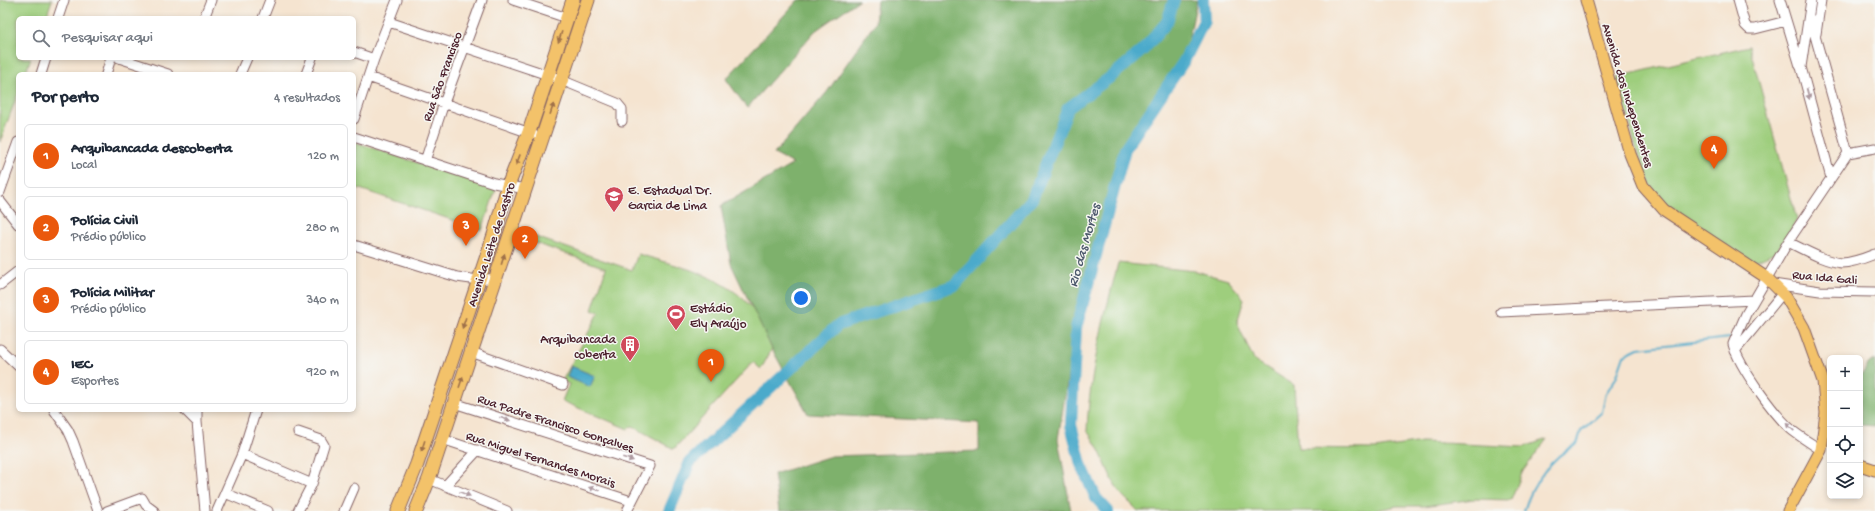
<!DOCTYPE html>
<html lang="pt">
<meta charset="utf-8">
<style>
:root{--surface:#fff;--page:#f2f2f3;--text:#1f2937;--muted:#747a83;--line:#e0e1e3;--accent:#ea580c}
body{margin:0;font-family:"Gochi Hand",sans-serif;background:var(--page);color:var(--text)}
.controls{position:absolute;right:12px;bottom:12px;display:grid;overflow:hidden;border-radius:6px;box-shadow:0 2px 6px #0003}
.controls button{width:36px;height:36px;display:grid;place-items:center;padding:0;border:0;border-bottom:1px solid var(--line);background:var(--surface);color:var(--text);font:20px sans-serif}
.you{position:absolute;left:801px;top:298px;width:14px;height:14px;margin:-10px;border:3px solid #fff;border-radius:50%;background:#1a73e8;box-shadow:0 0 0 6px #1a73e833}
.badge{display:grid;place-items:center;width:26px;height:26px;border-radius:50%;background:var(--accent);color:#fff;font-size:13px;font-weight:700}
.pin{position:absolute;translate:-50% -33px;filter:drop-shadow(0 1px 2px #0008)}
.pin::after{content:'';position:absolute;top:21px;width:14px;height:12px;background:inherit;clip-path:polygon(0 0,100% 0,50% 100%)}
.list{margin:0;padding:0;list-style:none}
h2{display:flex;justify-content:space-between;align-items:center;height:52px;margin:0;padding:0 16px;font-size:17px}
h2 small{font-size:13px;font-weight:400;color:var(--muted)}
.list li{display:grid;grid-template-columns:26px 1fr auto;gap:12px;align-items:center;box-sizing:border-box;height:64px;margin:0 8px 8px;padding:0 8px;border:1px solid var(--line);border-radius:6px}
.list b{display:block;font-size:15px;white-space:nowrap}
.list p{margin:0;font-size:13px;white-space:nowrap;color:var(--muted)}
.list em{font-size:13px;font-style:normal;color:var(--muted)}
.icon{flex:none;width:22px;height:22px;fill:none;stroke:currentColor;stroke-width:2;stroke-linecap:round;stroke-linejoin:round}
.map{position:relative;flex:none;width:1875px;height:511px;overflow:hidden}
.search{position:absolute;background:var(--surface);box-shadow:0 2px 6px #0003;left:16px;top:16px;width:340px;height:44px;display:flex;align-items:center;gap:10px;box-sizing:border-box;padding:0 14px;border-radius:6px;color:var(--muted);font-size:15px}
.panel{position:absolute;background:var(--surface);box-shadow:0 2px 6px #0003;left:16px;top:72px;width:340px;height:340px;border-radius:6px}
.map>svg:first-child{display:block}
.green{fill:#9ece7d;stroke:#747654}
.forest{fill:#7eb16c;stroke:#64684c}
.water{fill:#4caacb;stroke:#4b647b}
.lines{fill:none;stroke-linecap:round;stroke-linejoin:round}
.stream{stroke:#4caacb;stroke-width:2}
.river{stroke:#4caacb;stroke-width:12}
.minor-casing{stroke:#866465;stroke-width:11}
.major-casing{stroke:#866465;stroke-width:13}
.highway-casing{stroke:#866465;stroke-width:15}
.minor{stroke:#fff;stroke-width:9}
.major{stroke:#f3c26a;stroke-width:11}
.highway{stroke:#f3c26a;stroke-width:13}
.oneway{fill:#9e704a}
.oneway2{fill:#ae9aa0}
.labels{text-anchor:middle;stroke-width:3;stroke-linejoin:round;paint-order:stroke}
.street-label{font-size:13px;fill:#4a1f2b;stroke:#f6f6f2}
.poi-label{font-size:13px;fill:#4a1f2b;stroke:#f6f6f2;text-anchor:start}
.water-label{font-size:14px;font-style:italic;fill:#4b576b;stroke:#f6f6f2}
</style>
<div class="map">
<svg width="1875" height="511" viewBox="0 0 1875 511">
<rect width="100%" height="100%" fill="#f6f6f2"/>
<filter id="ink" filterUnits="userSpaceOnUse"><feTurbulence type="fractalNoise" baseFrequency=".025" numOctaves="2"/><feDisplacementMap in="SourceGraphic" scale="8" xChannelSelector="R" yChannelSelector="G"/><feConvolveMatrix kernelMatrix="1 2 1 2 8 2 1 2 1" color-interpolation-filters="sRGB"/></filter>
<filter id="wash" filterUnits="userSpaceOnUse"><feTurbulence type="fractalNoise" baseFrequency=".012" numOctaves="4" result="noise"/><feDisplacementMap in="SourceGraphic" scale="16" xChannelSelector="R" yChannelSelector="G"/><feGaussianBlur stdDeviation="0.9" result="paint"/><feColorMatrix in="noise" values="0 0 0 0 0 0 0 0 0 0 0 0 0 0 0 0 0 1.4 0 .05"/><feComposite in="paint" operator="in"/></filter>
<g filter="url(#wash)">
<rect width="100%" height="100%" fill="#f5e4d0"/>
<path class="green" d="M0 0H52L46 18H18V58H31L25 74H18V93L0 142Z
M1749 46 1797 220 1777 251 1753 262 1683 219 1671 209 1651 187 1637 151 1617 77Z
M355 142 496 189 482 230 354 187Z
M521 232 632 270 638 254C678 266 729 276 755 312 762 322 766 337 772 349L761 369 753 362 674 449 632 426 628 429 562 401 569 384 562 381 599 313 592 310 606 268 518 237Z
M1118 263 1195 271 1228 280 1244 299 1237 323 1254 360 1294 385 1298 448 1375 449 1422 442 1524 447 1547 439 1523 471 1511 500 1474 499 1424 506H1397L1372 511H1138C1132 504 1122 497 1117 488 1106 470 1101 448 1087 431 1089 374 1104 318 1118 263Z"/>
<path class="forest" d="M798 0H859L815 31 747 108 726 79Z
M877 0H1197L1184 61 1125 149 1076 328 1058 439 1071 511H779L774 474 831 456 979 451V423L808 414 772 349 731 264 721 206 793 164 774 154 827 92 875 23Z
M1875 360V426L1860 425V374L1863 373 1868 364Z"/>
<path class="water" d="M571 366 595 376 590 387 567 377Z"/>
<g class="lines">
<path class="stream" d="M1524 511C1532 484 1551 457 1577 444L1581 431 1602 412 1606 393 1616 378 1624 355 1638 348 1730 338"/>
<path class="river" d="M669 511 690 462 838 325 955 285 1032 199 1068 108 1112 76 1143 50 1167 22 1174 0
M1108 511 1096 498 1081 464 1071 425 1076 328 1125 149 1184 61 1204 21 1203 0"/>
</g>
</g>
<g filter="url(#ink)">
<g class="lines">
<defs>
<path id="minor" d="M513 0 567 18
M1738 0 1745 25 1749 29H1755L1786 21
M1780 0 1800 66
M1811 0 1801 67 1831 178
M58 18 64 0
M204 18 211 0
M263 18 270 0
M1810 18 1848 153
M389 22 554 77 617 103 622 109V121
M1816 34 1821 0
M354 52 374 59
M119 58 168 74
M41 74 46 58
M106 74 111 58
M240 74 247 58
M306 74 312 58
M368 77 533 134
M354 119 374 59 397 0
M354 137 494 183 525 189
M1848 153 1875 148
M425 161 444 103 482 0
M0 192 18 142
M0 201 18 224
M1788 242C1805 250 1823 261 1841 263 1853 263 1865 258 1875 254
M354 245 457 277 478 280 497 278
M1773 284 1820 291 1875 292
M0 285 18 271
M1501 312 1754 300
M0 349 18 366
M1735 351 1782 294
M471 352 563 385
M454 403 650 466 627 511
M54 410 68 430 73 441 98 511
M185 410 197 422
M197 410V422L205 511
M298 432 321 440 324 445 312 484 298 511
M442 439 631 501
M1821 450C1812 444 1802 438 1793 431 1775 416 1739 367 1733 344L1746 314 1788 242 1848 153
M242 454 312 484
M429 479 507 511
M445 486 478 450
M225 493 268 511
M107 511 142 498 146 505 154 511
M217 511 242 454 256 410
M344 511 354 488"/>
<path id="major" d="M1586 0 1630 154 1643 186 1664 210 1767 278 1786 297 1804 328 1823 381 1826 413 1821 450 1788 511
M1860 465 1875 470"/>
<path id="highway" d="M398 511 417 464 494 235 508 186 529 132 573 0
M416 511 429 479 588 0"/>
</defs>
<use href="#minor" class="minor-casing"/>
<use href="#major" class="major-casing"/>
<use href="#highway" class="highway-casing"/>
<use href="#minor" class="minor"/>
<use href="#major" class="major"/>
<use href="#highway" class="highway"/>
</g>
<defs><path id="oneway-solid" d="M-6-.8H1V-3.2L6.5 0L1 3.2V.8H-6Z"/></defs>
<g class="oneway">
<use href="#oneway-solid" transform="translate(560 37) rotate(109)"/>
<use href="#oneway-solid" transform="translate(552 109) rotate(-71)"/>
<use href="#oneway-solid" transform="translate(518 160) rotate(111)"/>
<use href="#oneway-solid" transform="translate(503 259) rotate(-73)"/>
<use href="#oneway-solid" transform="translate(464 323) rotate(108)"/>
<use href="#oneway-solid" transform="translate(461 382) rotate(-71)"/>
<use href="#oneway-solid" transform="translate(423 446) rotate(108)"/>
</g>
<g class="oneway2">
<use href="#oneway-solid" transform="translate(1808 94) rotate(75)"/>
<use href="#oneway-solid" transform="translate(505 419) rotate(18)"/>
<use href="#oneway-solid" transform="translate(1790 427) rotate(-136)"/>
<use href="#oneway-solid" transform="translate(628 459) rotate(18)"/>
<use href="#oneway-solid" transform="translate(594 489) rotate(-162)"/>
<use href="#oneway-solid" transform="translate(465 494) rotate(22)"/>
</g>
</g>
<defs>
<symbol id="school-pin" viewBox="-11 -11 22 30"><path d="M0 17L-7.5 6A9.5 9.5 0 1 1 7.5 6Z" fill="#d1495b" stroke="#f6f6f2"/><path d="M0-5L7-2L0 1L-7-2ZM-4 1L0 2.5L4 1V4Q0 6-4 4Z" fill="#fff"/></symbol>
<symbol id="stadium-pin" viewBox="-11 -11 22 30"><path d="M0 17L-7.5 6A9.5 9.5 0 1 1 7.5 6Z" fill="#d1495b" stroke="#f6f6f2"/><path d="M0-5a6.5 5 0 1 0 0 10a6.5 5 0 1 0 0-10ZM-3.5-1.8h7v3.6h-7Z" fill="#fff"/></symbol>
<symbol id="building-pin" viewBox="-11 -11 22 30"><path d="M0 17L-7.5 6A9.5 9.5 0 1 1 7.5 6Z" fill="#d1495b" stroke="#f6f6f2"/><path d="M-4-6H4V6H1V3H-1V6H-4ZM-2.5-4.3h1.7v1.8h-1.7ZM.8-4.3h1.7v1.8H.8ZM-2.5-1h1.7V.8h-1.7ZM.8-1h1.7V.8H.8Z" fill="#fff"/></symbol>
</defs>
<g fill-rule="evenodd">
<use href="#school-pin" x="603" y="185" width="22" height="30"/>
<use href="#stadium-pin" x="665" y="303" width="22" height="30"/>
<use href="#building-pin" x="619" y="334" width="22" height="30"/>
</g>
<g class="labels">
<g class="street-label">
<text transform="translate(441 76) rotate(-70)" y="5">Rua São Francisco</text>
<text transform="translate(1629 95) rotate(73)" y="5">Avenida dos Independentes</text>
<text transform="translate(490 244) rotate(-72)" y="5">Avenida Leite de Castro</text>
<text transform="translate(1825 276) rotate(5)" y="5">Rua Ida Gali</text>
<text transform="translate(556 422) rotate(18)" y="5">Rua Padre Francisco Gonçalves</text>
<text transform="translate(541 458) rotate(18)" y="5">Rua Miguel Fernandes Morais</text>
</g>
<g class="poi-label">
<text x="628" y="194">E. Estadual Dr.<tspan x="628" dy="15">Garcia de Lima</tspan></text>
<text x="690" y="312">Estádio<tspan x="690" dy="15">Ely Araújo</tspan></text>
<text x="616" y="343" text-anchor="end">Arquibancada<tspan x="616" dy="15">coberta</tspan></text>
</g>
<g class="water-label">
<text transform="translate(1083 245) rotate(-74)" y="5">Rio das Mortes</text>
</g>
</g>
</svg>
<div class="controls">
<button>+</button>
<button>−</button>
<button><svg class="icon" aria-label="locate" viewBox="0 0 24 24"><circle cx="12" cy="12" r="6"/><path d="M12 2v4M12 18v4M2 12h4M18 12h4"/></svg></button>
<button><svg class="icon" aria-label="layers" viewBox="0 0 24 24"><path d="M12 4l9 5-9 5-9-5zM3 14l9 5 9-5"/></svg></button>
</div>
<div class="you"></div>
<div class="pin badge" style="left:711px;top:382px">1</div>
<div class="pin badge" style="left:525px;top:259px">2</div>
<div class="pin badge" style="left:466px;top:246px">3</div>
<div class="pin badge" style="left:1714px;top:169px">4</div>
<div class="search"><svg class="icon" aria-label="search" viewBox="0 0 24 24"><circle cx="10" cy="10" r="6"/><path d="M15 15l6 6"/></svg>Pesquisar aqui</div>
<section class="panel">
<h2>Por perto<small>4 resultados</small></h2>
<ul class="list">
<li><span class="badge">1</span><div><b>Arquibancada descoberta</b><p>Local</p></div><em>120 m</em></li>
<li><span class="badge">2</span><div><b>Polícia Civil</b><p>Prédio público</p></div><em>280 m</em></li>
<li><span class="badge">3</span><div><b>Polícia Militar</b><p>Prédio público</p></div><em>340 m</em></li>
<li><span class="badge">4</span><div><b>IEC</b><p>Esportes</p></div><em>920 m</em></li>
</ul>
</section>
</div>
